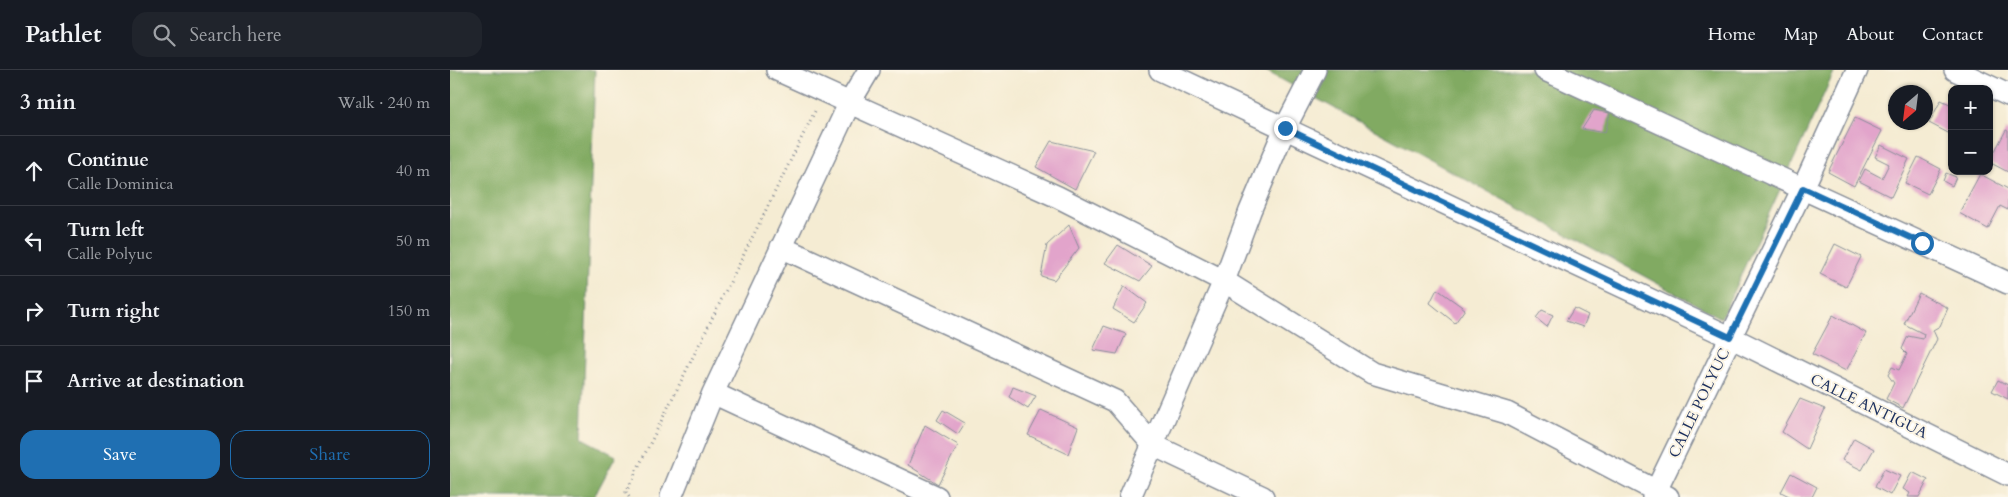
<!DOCTYPE html>
<meta charset="utf-8">
<style>
:root{--surface:#171b24;--page:#20242c;--text:#f1f3f6;--muted:#9ea1a6;--line:#363941;--accent:#1f6fb2}
body{margin:0;font-family:Cardo,serif;background:var(--page);color:var(--text)}
.controls{position:absolute;right:15px;top:15px;display:grid;overflow:hidden;border-radius:10px;box-shadow:0 1px 4px #0004}
.controls button{width:45px;height:45px;display:grid;place-items:center;padding:0;border:0;border-bottom:1px solid var(--line);background:var(--surface);color:var(--text);font:25px sans-serif}
.compass{position:absolute;left:1438px;top:15px;width:45px;height:45px;border-radius:50%;background:var(--surface);box-shadow:0 1px 4px #0004;rotate:208deg}
.stop{position:absolute;width:15px;height:15px;margin:-11px;border:4px solid #1f6fb2;border-radius:50%;background:#fff}
.stop.end{background:#1f6fb2;border-color:#fff;box-shadow:0 1px 5px #0008}
.list{margin:0;padding:0;list-style:none}
h2{display:flex;justify-content:space-between;align-items:center;height:65px;margin:0;padding:0 20px;font-size:21px}
h2 small{font-size:16px;font-weight:400;color:var(--muted)}
.list li{display:grid;grid-template-columns:32px 1fr auto;gap:15px;align-items:center;box-sizing:border-box;height:70px;padding:0 20px;border-top:1px solid var(--line)}
.list b{display:block;font-size:19px;white-space:nowrap}
.list p{margin:0;font-size:16px;white-space:nowrap;color:var(--muted)}
.list em{font-size:16px;font-style:normal;color:var(--muted)}
.actions{display:flex;gap:10px;padding:15px 20px}
.actions a{flex:1;padding:11px 0;border:1px solid var(--accent);border-radius:15px;text-align:center;font-size:18px;color:var(--accent)}
.actions .main{background:var(--accent);color:#fff}
.icon{flex:none;width:28px;height:28px;fill:none;stroke:currentColor;stroke-width:2;stroke-linecap:round;stroke-linejoin:round}
.map{position:relative;flex:none;width:1558px;height:427px;overflow:hidden}
header{display:flex;align-items:center;gap:30px;box-sizing:border-box;height:70px;padding:0 25px;background:var(--surface);border-bottom:1px solid var(--line)}
header strong{font-size:24px}
nav{display:flex;gap:28px;margin-inline-start:auto;font-size:18px}
.search{width:350px;height:45px;background:var(--page);display:flex;align-items:center;gap:12px;box-sizing:border-box;padding:0 18px;border-radius:15px;color:var(--muted);font-size:19px}
main{display:flex}
aside{flex:1;background:var(--surface)}
.map>svg:first-child{display:block}
.forest{fill:#81aa62;stroke:#4e6c60}
.building{fill:#e2a4cb}
.lines{fill:none;stroke-linecap:round;stroke-linejoin:round}
.minor-casing{stroke:#888e98;stroke-width:24}
.path{stroke:#888e98;stroke-width:3;stroke-dasharray:1 4;stroke-linecap:butt}
.minor{stroke:#fff;stroke-width:21}
.route{stroke:#1f6fb2;stroke-width:6}
.labels{text-anchor:middle;stroke-width:4;stroke-linejoin:round;paint-order:stroke}
.street-label{font-size:15px;fill:#1b2f5e;stroke:#fcf5e5}
</style>
<header>
<strong>Pathlet</strong>
<div class="search"><svg class="icon" aria-label="search" viewBox="0 0 24 24"><circle cx="10" cy="10" r="6"/><path d="M15 15l6 6"/></svg>Search here</div>
<nav><a>Home</a><a>Map</a><a>About</a><a>Contact</a></nav>
</header>
<main>
<aside>
<h2>3 min<small>Walk · 240 m</small></h2>
<ul class="list">
<li><svg class="icon" aria-label="ahead" viewBox="0 0 24 24"><path d="M12 20V5M6 11l6-6 6 6"/></svg><div><b>Continue</b><p>Calle Dominica</p></div><em>40 m</em></li>
<li><svg class="icon" aria-label="left" viewBox="0 0 24 24"><path d="M17 20v-9H6M10 6l-5 5 5 5"/></svg><div><b>Turn left</b><p>Calle Polyuc</p></div><em>50 m</em></li>
<li><svg class="icon" aria-label="right" viewBox="0 0 24 24"><path d="M7 20v-9h11M14 6l5 5-5 5"/></svg><div><b>Turn right</b></div><em>150 m</em></li>
<li><svg class="icon" aria-label="arrive" viewBox="0 0 24 24"><path d="M6 21V4h12l-3 4 3 4H6"/></svg><div><b>Arrive at destination</b></div></li>
</ul>
<div class="actions"><a class="main">Save</a><a>Share</a></div>
</aside>
<div class="map">
<svg width="1558" height="427" viewBox="0 0 1558 427">
<rect width="100%" height="100%" fill="#fcf5e5"/>
<filter id="ink" filterUnits="userSpaceOnUse"><feTurbulence type="fractalNoise" baseFrequency=".02" numOctaves="2"/><feDisplacementMap in="SourceGraphic" scale="10" xChannelSelector="R" yChannelSelector="G"/><feConvolveMatrix kernelMatrix="1 2 1 2 8 2 1 2 1" color-interpolation-filters="sRGB"/></filter>
<filter id="wash" filterUnits="userSpaceOnUse"><feTurbulence type="fractalNoise" baseFrequency=".0096" numOctaves="4" result="noise"/><feDisplacementMap in="SourceGraphic" scale="20" xChannelSelector="R" yChannelSelector="G"/><feGaussianBlur stdDeviation="1.12" result="paint"/><feColorMatrix in="noise" values="0 0 0 0 0 0 0 0 0 0 0 0 0 0 0 0 0 1.4 0 .05"/><feComposite in="paint" operator="in"/></filter>
<g filter="url(#wash)">
<rect width="100%" height="100%" fill="#f5ecd3"/>
<path class="forest" d="M0 0H145L132 368 166 386 144 427H0Z
M814 0H1385L1271 248Z"/>
<g id="blocks">
<path class="building" d="M1491 30 1502 35V65L1479 53Z
M1144 40 1160 43 1155 63 1132 59Z
M1405 48 1432 61 1404 116 1378 102Z
M1556 60 1558 61V102L1539 92Z
M601 71 644 81 625 119 586 97Z
M1431 75 1459 89 1441 127 1409 111 1415 99 1432 108 1439 94 1425 87Z
M1468 87 1491 99 1478 124 1455 113Z
M1496 103 1506 107 1502 116 1493 111Z
M1530 104 1558 119V140L1550 136 1538 159 1509 143Z
M619 155 629 178 604 210 591 206 597 175Z
M1385 174 1411 187 1396 217 1370 204Z
M668 175 702 196 690 211 655 193Z
M674 216 697 233 684 252 663 239Z
M987 219 1015 239 1005 253 980 233Z
M1469 223 1498 238 1490 256 1483 260 1487 269 1453 338 1436 329 1444 313 1438 305 1442 297 1449 300 1457 284 1452 279 1458 266 1473 269 1474 264 1454 254Z
M1124 238 1138 245 1133 257 1116 251Z
M1092 240 1103 245 1097 257 1086 248Z
M1383 245 1416 263 1396 301 1362 284Z
M654 256 676 264 667 284 643 280Z
M1548 310 1558 315V329L1542 321Z
M563 317 586 326 578 339 559 327Z
M1350 329 1375 339 1357 379 1332 362Z
M493 340 515 353 508 364 487 350Z
M591 340 628 357 618 384 578 365Z
M475 355 508 375 488 414 458 395Z
M1404 368 1424 379 1412 400 1392 390Z
M1434 399 1450 406 1440 425 1425 417Z
M1462 402 1478 410 1469 427H1458L1460 423 1453 419Z
M1341 403 1367 417 1362 427H1341L1331 422Z"/>
</g>
</g>
<g filter="url(#ink)">
<use href="#blocks" fill-opacity="0" stroke="#888e98" stroke-width="1"/>
<g class="lines">
<defs>
<path id="minor" d="M327 0 608 127 774 211 922 303 1057 343 1218 427
M710 0 1280 267 1558 405
M1095 0 1558 213
M1505 0 1558 25
M331 177 665 331 703 375 813 427
M263 323 487 427
M221 427 263 323 400 32 419 0
M680 427 774 211 800 141 835 58 865 0
M1203 427 1353 118 1407 0"/>
</defs>
<use href="#minor" class="minor-casing"/>
<path class="path" d="M179 427 176 422 366 39"/>
<use href="#minor" class="minor"/>
</g>
</g>
<g class="lines" filter="url(#ink)">
<path class="route" d="M835 58 1280 267 1353 118 1472 173"/>
</g>
<g class="labels">
<g class="street-label">
<text transform="translate(1249 333) rotate(-64)" y="5">CALLE POLYUC</text>
<text transform="translate(1419 336) rotate(26)" y="5">CALLE ANTIGUA</text>
</g>
</g>
</svg>
<div class="controls">
<button>+</button>
<button>−</button>
</div>
<svg class="compass" viewBox="-18 -18 36 36"><path d="M0-13l5 13h-10z" fill="#e53935"/><path d="M0 13l5-13h-10z" fill="#9ea1a6"/></svg>
<div class="stop" style="left:1472px;top:173px"></div>
<div class="stop end" style="left:835px;top:58px"></div>
</div>
</main>
